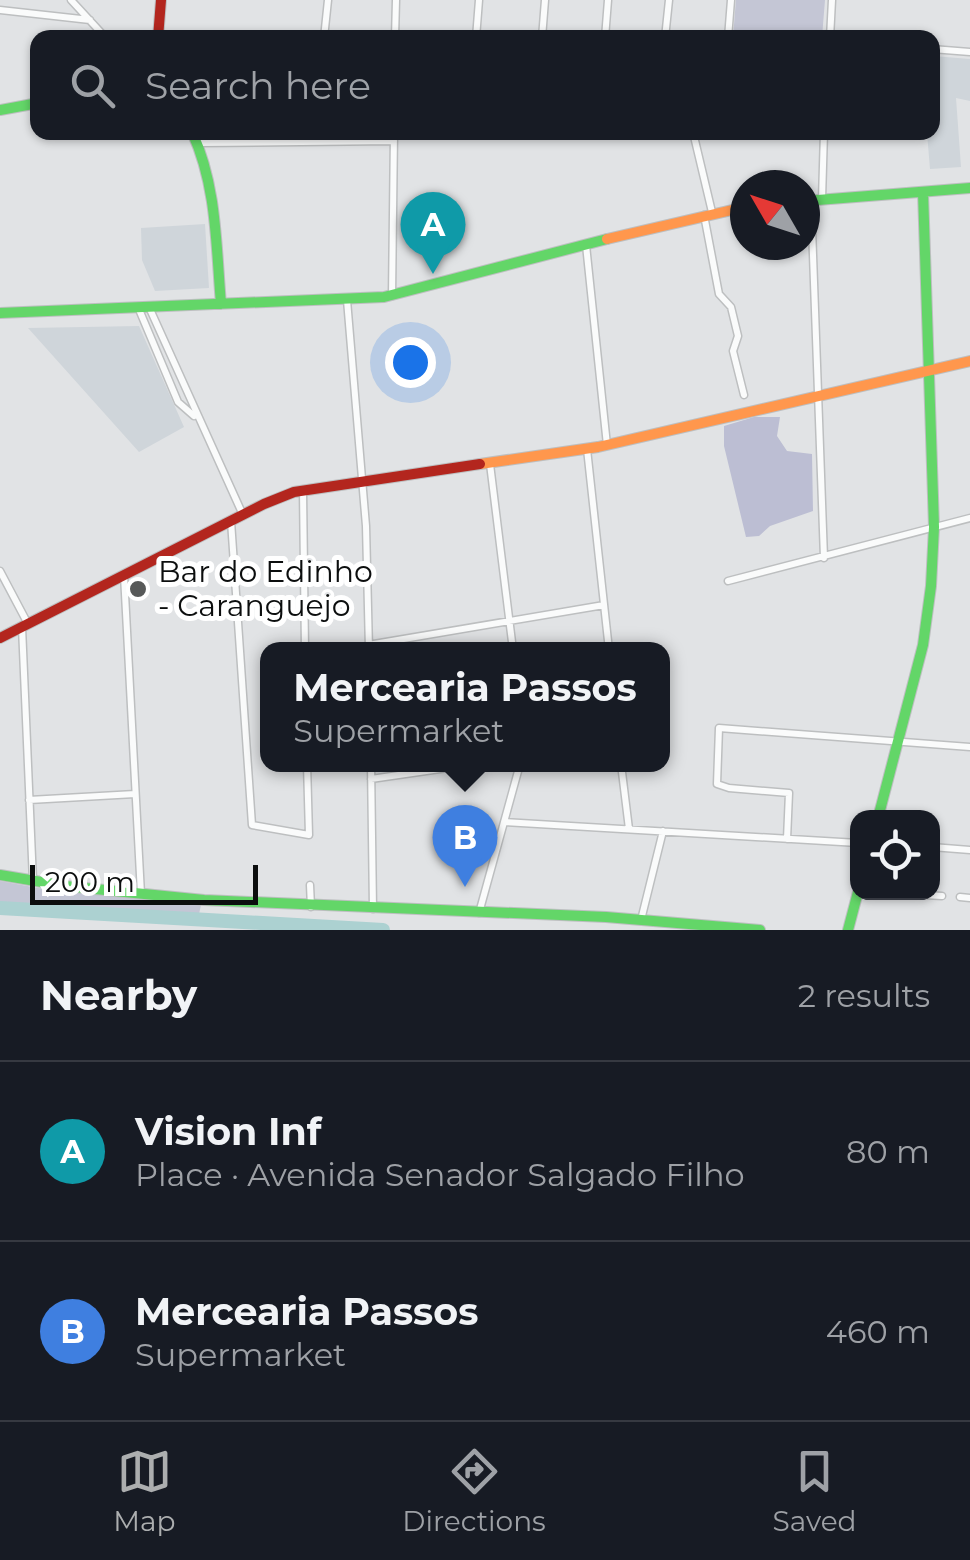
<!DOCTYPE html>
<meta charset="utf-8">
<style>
:root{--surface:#171b24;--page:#20242c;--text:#f1f3f6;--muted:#9ea1a6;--line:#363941;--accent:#acaeaf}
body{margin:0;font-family:Montserrat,sans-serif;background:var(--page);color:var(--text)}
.controls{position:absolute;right:30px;bottom:30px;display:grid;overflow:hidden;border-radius:20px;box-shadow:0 2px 8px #0004}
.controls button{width:90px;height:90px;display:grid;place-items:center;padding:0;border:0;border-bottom:2px solid var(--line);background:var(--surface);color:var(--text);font:50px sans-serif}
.compass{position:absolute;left:730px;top:170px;width:90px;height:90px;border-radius:50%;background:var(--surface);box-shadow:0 2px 8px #0004;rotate:309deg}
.scale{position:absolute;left:30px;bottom:25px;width:228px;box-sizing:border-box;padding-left:10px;border:5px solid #0c0e0e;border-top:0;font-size:28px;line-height:35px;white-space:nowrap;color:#0c0e0e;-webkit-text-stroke:8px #fff;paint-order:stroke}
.you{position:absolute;left:410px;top:362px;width:35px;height:35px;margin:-25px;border:8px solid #fff;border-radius:50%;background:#1a73e8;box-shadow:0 0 0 15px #1a73e833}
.badge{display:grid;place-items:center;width:65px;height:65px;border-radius:50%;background:var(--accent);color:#fff;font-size:32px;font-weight:700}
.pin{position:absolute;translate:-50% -82px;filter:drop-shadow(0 2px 5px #0008)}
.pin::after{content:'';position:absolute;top:52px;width:35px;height:30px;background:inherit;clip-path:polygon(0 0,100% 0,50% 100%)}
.popup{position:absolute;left:260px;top:642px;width:410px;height:130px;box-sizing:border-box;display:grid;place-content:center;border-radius:20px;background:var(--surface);filter:drop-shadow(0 2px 8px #0005);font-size:32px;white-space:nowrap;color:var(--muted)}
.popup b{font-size:38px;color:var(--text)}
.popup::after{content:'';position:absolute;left:50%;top:100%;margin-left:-20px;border:20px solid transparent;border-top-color:var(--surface)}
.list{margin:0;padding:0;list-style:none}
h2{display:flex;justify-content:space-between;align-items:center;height:130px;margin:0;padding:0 40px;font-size:42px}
h2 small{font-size:32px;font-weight:400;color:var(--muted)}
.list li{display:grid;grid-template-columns:65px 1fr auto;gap:30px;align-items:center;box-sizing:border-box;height:180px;padding:0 40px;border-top:2px solid var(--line)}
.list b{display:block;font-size:38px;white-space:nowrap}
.list p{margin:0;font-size:32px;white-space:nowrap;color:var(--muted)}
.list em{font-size:32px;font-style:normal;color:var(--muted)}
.icon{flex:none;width:55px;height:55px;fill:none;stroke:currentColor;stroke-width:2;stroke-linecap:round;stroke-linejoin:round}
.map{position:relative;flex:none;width:970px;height:930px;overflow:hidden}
.search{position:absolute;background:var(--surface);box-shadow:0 2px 8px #0004;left:30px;right:30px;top:30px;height:110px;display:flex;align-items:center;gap:25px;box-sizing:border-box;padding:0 35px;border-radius:20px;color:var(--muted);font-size:38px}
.sheet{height:490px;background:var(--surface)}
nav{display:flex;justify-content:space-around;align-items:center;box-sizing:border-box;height:140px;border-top:2px solid var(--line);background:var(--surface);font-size:28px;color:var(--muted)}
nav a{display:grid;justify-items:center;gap:5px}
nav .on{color:var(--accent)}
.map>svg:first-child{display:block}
.built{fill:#cfd5da}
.green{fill:#c4c6d5}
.forest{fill:#bcbed3}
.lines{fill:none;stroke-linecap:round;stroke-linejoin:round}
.river{stroke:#acd1d1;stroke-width:14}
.street-casing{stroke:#bdbfc0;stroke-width:9}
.fast-casing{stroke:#bdbfc0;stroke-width:12}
.slow-casing{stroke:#bdbfc0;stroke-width:12}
.jam-casing{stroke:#bdbfc0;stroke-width:12}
.street{stroke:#fafbfb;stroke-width:6}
.fast{stroke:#63d668;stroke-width:10}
.slow{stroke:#ff974d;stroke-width:10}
.jam{stroke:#b3261e;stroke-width:10}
.poi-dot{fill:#575959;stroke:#fff;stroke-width:4}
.labels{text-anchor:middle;stroke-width:10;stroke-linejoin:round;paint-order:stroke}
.poi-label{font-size:30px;fill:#0c0e0e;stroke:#fff;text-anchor:start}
</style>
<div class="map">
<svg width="970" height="930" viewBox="0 0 970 930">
<rect width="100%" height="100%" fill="#e1e3e5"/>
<path class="built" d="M933 56 970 59V101L956 98 961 167 930 169 927 133 932 132Z
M205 224 209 288 155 291 142 260 141 228Z
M139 326 184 427 139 452 28 328Z"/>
<path class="green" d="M736 0H825L822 37H733Z
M0 881 38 888 201 905 199 914 0 904Z"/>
<path class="forest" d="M754 417H780L777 436 787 451 812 454 813 511 770 526 759 536 746 537 724 446V426Z"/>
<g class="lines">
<path class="river" d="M0 908 383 930"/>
<defs>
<path id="street" d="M71 0 106 38
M0 10 90 20
M324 38 328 0
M395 38 396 0
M476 38 479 0
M542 38 545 0
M605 38 608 0
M665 38 669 0
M728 38 731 0
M830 38 832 0
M932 49 970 52
M693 132 712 212
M198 143 394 141
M822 199 824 132
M811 200 824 558
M704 215 719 294 731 307 738 336 733 351 744 395
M586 245 607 445
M392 296 394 132
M347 300 366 526 369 650
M138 307 178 402 194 416
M149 307 243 515
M587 449 609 650
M490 464 513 650
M303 491 305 650
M231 521 252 825 309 835 307 764
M0 571 28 624
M124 575 141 894
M728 581 970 518
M22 627 33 881
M368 645 604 605
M371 764 373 909
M621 764 629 829
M371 779 447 768
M29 800 135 794
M504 822 858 843
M787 839 789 793 729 788 717 784 719 728 970 747
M932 847 970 850
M310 885 311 907
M873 892 942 896
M960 897 970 898
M479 913 520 764
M641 920 663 831"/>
<path id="fast" d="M0 110 38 103
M192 132C217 186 216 246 221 304
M805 201 970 188
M0 313 384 297 607 239
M878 818 923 645 931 586 934 527 923 192
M0 875 65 886 204 900 606 917 760 930
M848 930 858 892"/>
<path id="slow" d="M607 239 745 207
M480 464 598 447 970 361"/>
<path id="jam" d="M158 38 161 0
M0 638 264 504 294 492 480 464"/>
</defs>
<use href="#street" class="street-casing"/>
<use href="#fast" class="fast-casing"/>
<use href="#slow" class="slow-casing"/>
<use href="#jam" class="jam-casing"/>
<use href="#street" class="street"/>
<use href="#fast" class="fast"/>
<use href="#slow" class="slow"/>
<use href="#jam" class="jam"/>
</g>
<circle class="poi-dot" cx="138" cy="589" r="10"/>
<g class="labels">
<g class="poi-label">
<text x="158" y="582">Bar do Edinho<tspan x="158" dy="34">- Caranguejo</tspan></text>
</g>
</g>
</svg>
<div class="controls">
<button><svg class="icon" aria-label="locate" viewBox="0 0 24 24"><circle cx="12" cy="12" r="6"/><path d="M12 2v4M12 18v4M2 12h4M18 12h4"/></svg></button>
</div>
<svg class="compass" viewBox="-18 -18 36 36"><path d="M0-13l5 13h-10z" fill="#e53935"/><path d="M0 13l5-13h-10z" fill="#9ea1a6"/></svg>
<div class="scale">200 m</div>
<div class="you"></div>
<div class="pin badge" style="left:433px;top:274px;background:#0f9aa8">A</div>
<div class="pin badge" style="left:465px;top:887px;background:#3f7fe0">B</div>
<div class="popup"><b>Mercearia Passos</b>Supermarket</div>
<div class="search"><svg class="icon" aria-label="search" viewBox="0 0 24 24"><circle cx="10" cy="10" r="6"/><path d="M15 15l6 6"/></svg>Search here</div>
</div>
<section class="sheet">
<h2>Nearby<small>2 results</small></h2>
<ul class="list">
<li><span class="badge" style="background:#0f9aa8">A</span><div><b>Vision Inf</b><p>Place · Avenida Senador Salgado Filho</p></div><em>80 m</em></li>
<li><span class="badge" style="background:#3f7fe0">B</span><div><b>Mercearia Passos</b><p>Supermarket</p></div><em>460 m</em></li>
</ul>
</section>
<nav>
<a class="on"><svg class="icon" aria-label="map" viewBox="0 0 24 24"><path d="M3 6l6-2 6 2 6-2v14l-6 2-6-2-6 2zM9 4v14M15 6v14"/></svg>Map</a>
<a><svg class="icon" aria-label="directions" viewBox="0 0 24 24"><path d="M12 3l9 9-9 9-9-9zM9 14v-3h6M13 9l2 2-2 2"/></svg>Directions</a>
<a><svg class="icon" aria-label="saved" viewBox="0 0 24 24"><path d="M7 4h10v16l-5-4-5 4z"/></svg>Saved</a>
</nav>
